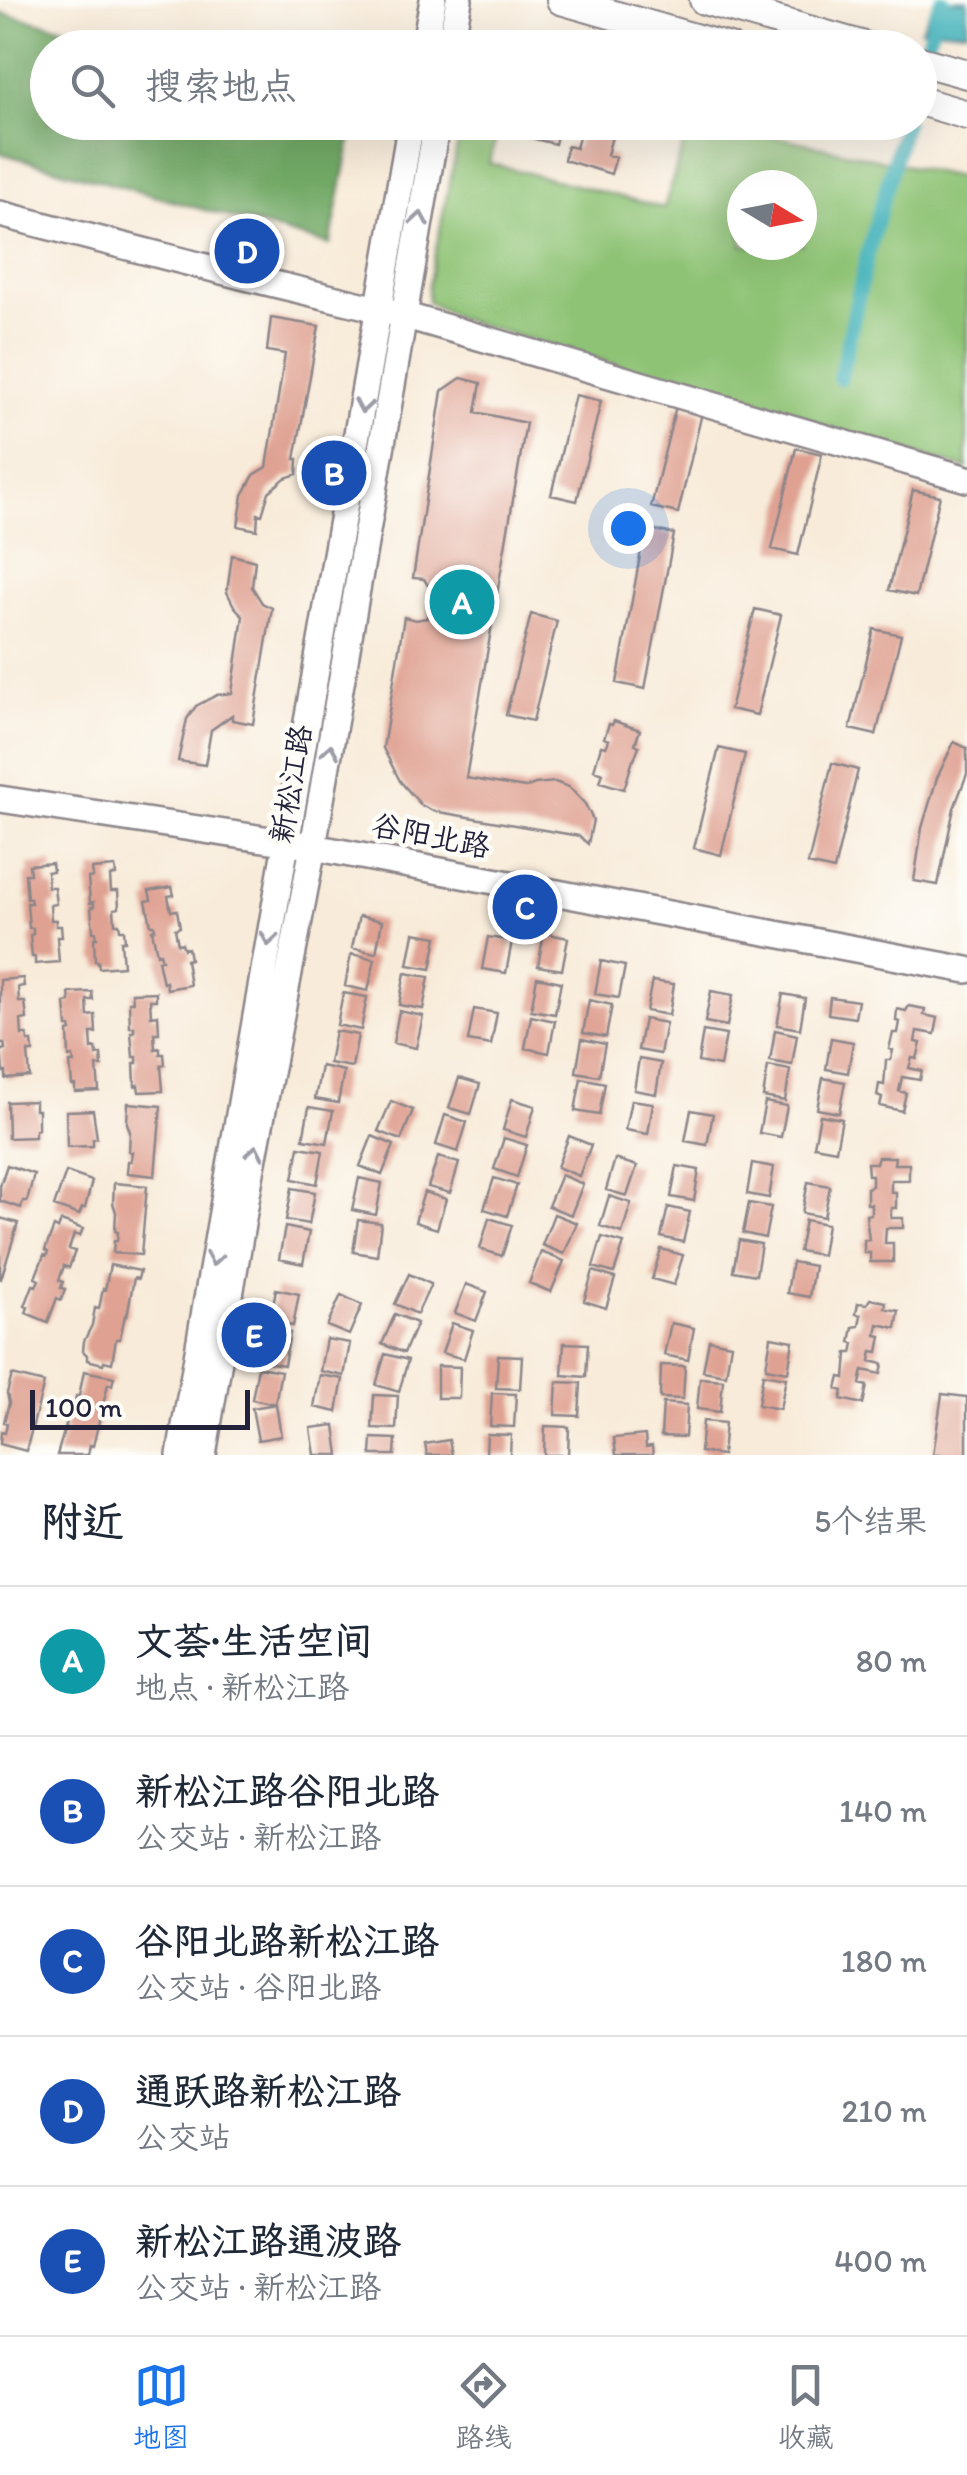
<!DOCTYPE html>
<html lang="zh">
<meta charset="utf-8">
<style>
:root{--surface:#fff;--page:#f2f2f3;--text:#1f2937;--muted:#747a83;--line:#e0e1e3;--accent:#1a73e8}
body{margin:0;font-family:Itim,"LXGW WenKai TC",sans-serif;background:var(--page);color:var(--text)}
.compass{position:absolute;left:727px;top:170px;width:90px;height:90px;border-radius:50%;background:var(--surface);box-shadow:0 10px 40px #0002;rotate:100deg}
.scale{position:absolute;left:30px;bottom:25px;width:220px;box-sizing:border-box;padding-left:10px;border:5px solid #22223b;border-top:0;font-size:28px;line-height:35px;white-space:nowrap;color:#22223b;-webkit-text-stroke:8px #fdfcf7;paint-order:stroke}
.you{position:absolute;left:628px;top:528px;width:35px;height:35px;margin:-25px;border:8px solid #fff;border-radius:50%;background:#1a73e8;box-shadow:0 0 0 15px #1a73e833}
.badge{display:grid;place-items:center;width:65px;height:65px;border-radius:50%;background:var(--accent);color:#fff;font-size:32px;font-weight:700}
.pin{position:absolute;translate:-50% -50%;border:5px solid #fff;box-shadow:0 2px 10px #0006}
.list{margin:0;padding:0;list-style:none}
h2{display:flex;justify-content:space-between;align-items:center;height:130px;margin:0;padding:0 40px;font-size:42px}
h2 small{font-size:32px;font-weight:400;color:var(--muted)}
.list li{display:grid;grid-template-columns:65px 1fr auto;gap:30px;align-items:center;box-sizing:border-box;height:150px;padding:0 40px;border-top:2px solid var(--line)}
.list b{display:block;font-size:38px;white-space:nowrap}
.list p{margin:0;font-size:32px;white-space:nowrap;color:var(--muted)}
.list em{font-size:32px;font-style:normal;color:var(--muted)}
.icon{flex:none;width:55px;height:55px;fill:none;stroke:currentColor;stroke-width:2;stroke-linecap:round;stroke-linejoin:round}
.map{position:relative;flex:none;width:967px;height:1455px;overflow:hidden}
.search{position:absolute;background:var(--surface);box-shadow:0 10px 40px #0002;left:30px;right:30px;top:30px;height:110px;display:flex;align-items:center;gap:25px;box-sizing:border-box;padding:0 35px;border-radius:55px;color:var(--muted);font-size:38px}
.sheet{height:880px;background:var(--surface)}
nav{display:flex;justify-content:space-around;align-items:center;box-sizing:border-box;height:140px;border-top:2px solid var(--line);background:var(--surface);font-size:28px;color:var(--muted)}
nav a{display:grid;justify-items:center;gap:5px}
nav .on{color:var(--accent)}
.map>svg:first-child{display:block}
.green{fill:#8ec375;stroke:#587258;stroke-width:2.5;fill-rule:evenodd}
.forest{fill:#72a966;stroke:#4a6650;stroke-width:2.5}
.water{fill:#41b1b9;stroke:#326a7a;stroke-width:2.5}
.lines{fill:none;stroke-linecap:round;stroke-linejoin:round}
.canal{stroke:#41b1b9;stroke-width:15}
.building{fill:#dfa192}
.secondary-casing{stroke:#8d868a;stroke-width:30}
.primary-casing{stroke:#8d868a;stroke-width:32}
.secondary{stroke:#fff;stroke-width:25}
.primary{stroke:#fff;stroke-width:28}
.oneway{stroke:#9c9ca7}
.labels{text-anchor:middle;stroke-width:9;stroke-linejoin:round;paint-order:stroke}
.street-label{font-size:30px;fill:#22223b;stroke:#fdfcf7}
</style>
<div class="map">
<svg width="967" height="1455" viewBox="0 0 967 1455">
<rect width="100%" height="100%" fill="#fdfcf7"/>
<filter id="ink" filterUnits="userSpaceOnUse"><feTurbulence type="fractalNoise" baseFrequency=".01" numOctaves="2"/><feDisplacementMap in="SourceGraphic" scale="20" xChannelSelector="R" yChannelSelector="G"/><feConvolveMatrix kernelMatrix="1 2 1 2 8 2 1 2 1" color-interpolation-filters="sRGB"/></filter>
<filter id="wash" filterUnits="userSpaceOnUse"><feTurbulence type="fractalNoise" baseFrequency=".0048" numOctaves="4" result="noise"/><feDisplacementMap in="SourceGraphic" scale="40" xChannelSelector="R" yChannelSelector="G"/><feGaussianBlur stdDeviation="2.25" result="paint"/><feColorMatrix in="noise" values="0 0 0 0 0 0 0 0 0 0 0 0 0 0 0 0 0 1.4 0 .05"/><feComposite in="paint" operator="in"/></filter>
<g filter="url(#wash)">
<rect width="100%" height="100%" fill="#f8ebd9"/>
<path class="green" d="M462 123H500L489 163 664 208 690 123H714L967 179V469L457 318 428 302V287ZM742 185H802V245H742Z"/>
<path class="forest" d="M0 13 148 47 48 48V122L354 123 330 245 0 153Z"/>
<path class="water" d="M935 0H967V31L921 29Z"/>
<g class="lines">
<path class="canal" d="M921 67 936 11 943 0
M840 378 867 256 905 122"/>
</g>
<g id="blocks">
<path class="building" d="M583 122H616L607 155 616 157 611 174 564 160 567 146 576 148Z
M530 124 558 131 555 144 527 137Z
M271 318 319 326 295 459H298L297 474 285 478 269 492 262 515 258 514 257 530 238 526 243 495 254 475 267 467 285 354 267 351Z
M461 378 481 383 476 412 526 423 466 778 525 788 535 784 555 782 569 787 585 804 593 820 588 844 579 836 433 811 421 805 400 781 383 748 404 617 416 620 427 618 429 587 424 579 413 578 442 391Z
M575 395 601 401 577 501 551 495Z
M676 406 702 413 678 513 651 507Z
M796 448 822 454 798 555 772 549Z
M913 490 940 496 916 596 889 590Z
M654 530 674 534 645 689 617 683 644 534 653 535Z
M232 555 255 561 252 587 262 603 272 608 253 724 232 720V715L211 730 205 765 178 761 187 719 196 706 217 695 232 693 243 616 234 606 227 592Z
M755 609 781 615 757 715 730 709Z
M531 614 557 621 533 721 506 715Z
M874 629 901 635 876 735 850 729Z
M614 721 640 730 635 744 639 746 634 760H633L624 789 600 782 603 773 594 770 601 746 606 747 609 740 604 738 609 724 612 725Z
M954 742 967 748V774L954 808 938 885 914 881 922 828 937 778Z
M719 748 745 754 721 855 694 848Z
M832 763 858 770 834 870 808 864Z
M52 863 53 871 47 872 48 887H54L56 904 50 905 51 920H56V926H61L62 937H57L59 962 35 964V957H32L30 935 33 934V928H29L27 903H31L30 898 27 899 25 874H30L29 865Z
M115 867 116 875 110 876 111 891H118L119 908 114 909 115 924H119L120 930H124L125 941H121L123 966 99 968 98 961H95L94 938H97L96 932H93L91 907H94V902L90 903 88 878 93 877 92 869Z
M172 887 174 895 168 896 171 911 177 910 180 927 175 929 178 944 182 943 184 949 188 948 190 959 186 960 190 985 167 989 166 982 163 983 158 960H162L160 953 157 954 152 930 155 929 154 925H151L146 901 151 900 149 891Z
M359 916 382 921 376 953 352 948Z
M414 933 437 937 431 969 408 965Z
M544 933 568 938 562 970 538 966Z
M488 937 512 941 506 973 482 969Z
M351 954 375 959 368 991 345 986Z
M601 961 625 966 619 998 595 994Z
M405 973 429 977 423 1009 399 1005Z
M537 977 561 982 555 1014 531 1010Z
M23 978 24 986 18 987 19 1002H25L27 1019 21 1020 22 1035H27L28 1041H32L33 1052H28L30 1077 6 1079V1072H3L1 1050 5 1049 4 1043H0V980Z
M652 981 674 984 669 1015 646 1011Z
M711 991 733 995 727 1026 705 1022Z
M92 992 93 1000H87L88 1016 95 1015 96 1033H91L92 1049 96 1048 97 1055 101 1054 102 1066H97L99 1091 75 1092V1085H72L70 1063H74L73 1056 69 1057 68 1032 71 1031 70 1027H67L65 1003 70 1002 69 993Z
M156 992V1000H150L151 1016 158 1015 159 1033H154L155 1049 160 1048V1054H164L165 1065 161 1066 163 1091 139 1092 138 1085 135 1086 134 1063H137V1057H133L131 1032H134V1027H130L129 1002H133L132 993Z
M343 993 367 997 361 1030 337 1025Z
M783 994 805 998 800 1029 777 1025Z
M830 997 858 1001 855 1018 828 1014Z
M589 1000 612 1005 606 1037 583 1033Z
M909 1006 925 1009 924 1015 938 1018 935 1034 917 1031 915 1042 921 1043 917 1059 912 1058 909 1068 922 1071 920 1080 902 1077 899 1091 906 1093 902 1111 880 1106 882 1098 877 1096 879 1084 884 1085 886 1060H891L893 1050 889 1049 893 1033H898L900 1022 896 1021 897 1009 906 1011Z
M474 1009 497 1013 491 1045 468 1041Z
M399 1011 423 1016 416 1048 393 1043Z
M531 1016 555 1021 549 1053 525 1048Z
M644 1019 666 1023 660 1054 638 1050Z
M775 1030 797 1035 792 1065 770 1061Z
M335 1031 358 1035 352 1067 329 1063Z
M703 1031 726 1035 720 1066 698 1062Z
M831 1038 853 1042 848 1073 826 1069Z
M582 1039 605 1044 599 1076 576 1072Z
M639 1059 661 1063 656 1094 634 1090Z
M321 1066 344 1071 338 1103 315 1099Z
M768 1066 790 1070 785 1101 763 1097Z
M459 1078 480 1084 471 1114 449 1108Z
M581 1078 605 1083 599 1115 575 1111Z
M823 1078 845 1082 839 1113 817 1109Z
M512 1099 535 1106 526 1137 503 1130Z
M631 1100 653 1103 648 1134 625 1130Z
M35 1101V1110H38V1129L35 1130V1137L8 1138 7 1102Z
M391 1101 413 1110 401 1140 378 1131Z
M765 1102 787 1106 781 1137 759 1133Z
M128 1103 161 1106 155 1176 127 1173 128 1161H131L132 1152 129 1151 130 1132 127 1123Z
M309 1107 333 1111 327 1143 303 1139Z
M93 1110 97 1138 93 1139V1146L67 1147 66 1111Z
M691 1110 713 1114 707 1145 685 1141Z
M445 1115 467 1122 458 1152 436 1145Z
M820 1115 842 1119 836 1150 814 1146Z
M372 1136 394 1145 382 1175 360 1166Z
M569 1136 591 1145 579 1176 557 1167Z
M504 1138 527 1145 517 1177 494 1169Z
M299 1147 323 1151 317 1184 293 1179Z
M438 1157 459 1163 450 1193 428 1187Z
M878 1157H895L894 1164H909V1180H891V1192H896V1208H891V1218H903V1228H886L885 1243H893V1262H870V1253H864V1240H869L866 1215 871 1214V1204H867V1188L872 1186V1175H868L867 1163H876Z
M615 1159 637 1166 627 1196 606 1190Z
M752 1163 774 1167 769 1198 747 1194Z
M7 1165 34 1174 27 1201H23L21 1208 0 1201V1186Z
M677 1166 699 1170 694 1201 671 1197Z
M66 1172 92 1181 85 1208H82L79 1215 54 1206Z
M561 1175 583 1184 571 1215 548 1206Z
M359 1178 382 1183 376 1215 352 1210Z
M494 1178 517 1185 507 1216 484 1209Z
M808 1182 830 1186 824 1217 802 1213Z
M114 1183 147 1186 141 1255 113 1253 114 1241H117L118 1232 115 1231 116 1212 113 1203Z
M292 1188 315 1192 309 1224 286 1220Z
M424 1192 446 1199 437 1229 415 1222Z
M609 1196 631 1203 622 1233 600 1226Z
M749 1203 771 1207 765 1238 743 1233Z
M668 1207 690 1212 683 1242 661 1237Z
M554 1214 577 1223 564 1254 542 1245Z
M0 1218 18 1223 1 1279H0Z
M489 1218 512 1225 502 1256 480 1249Z
M358 1220 381 1223 377 1256 353 1252Z
M805 1220 827 1224 822 1255 799 1251Z
M61 1221 83 1229 80 1236 74 1234 69 1249 75 1251 69 1268 64 1266 59 1280 63 1282 61 1288 65 1289 61 1300 57 1298 48 1322 26 1313 28 1307 25 1306 33 1285 36 1286 39 1280 35 1278 44 1255 47 1256 48 1252 45 1250 54 1227 58 1229Z
M285 1227 309 1232 303 1264 279 1259Z
M602 1237 624 1243 614 1273 593 1267Z
M739 1240 761 1244 756 1275 733 1271Z
M661 1249 683 1255 674 1285 652 1279Z
M541 1252 564 1261 551 1292 529 1283Z
M792 1262 814 1266 809 1297 787 1293Z
M110 1265 140 1271 138 1279 134 1278 127 1316 125 1315 120 1339H116L112 1363 104 1361 103 1364 87 1360V1355L83 1351 84 1341 92 1325 95 1308 99 1309 103 1289 105 1290Z
M593 1271 615 1278 606 1308 584 1301Z
M409 1274 431 1284 417 1314 395 1304Z
M466 1284 487 1292 476 1321 455 1313Z
M276 1289 299 1294 293 1326 270 1321Z
M341 1295 362 1305 349 1335 327 1326Z
M870 1299 886 1302 885 1308 899 1311 896 1328 878 1324 876 1335 881 1336 878 1352 872 1351 870 1361 883 1364 881 1374 863 1370 860 1384 867 1386 863 1404 841 1399 843 1391 837 1389 840 1377 845 1378 847 1353H852L854 1343 850 1342 853 1327 859 1326 861 1315 856 1314 858 1303 867 1304Z
M395 1314 417 1323 404 1353 382 1344Z
M452 1323 473 1330 464 1359 442 1353Z
M671 1323 694 1328 688 1360 664 1355Z
M267 1328 290 1333 284 1365 260 1361Z
M771 1337 793 1341 788 1372 766 1368Z
M326 1339 350 1343 344 1376 320 1371Z
M709 1340 731 1344 726 1375 703 1371Z
M564 1343 588 1344 586 1377 562 1375Z
M385 1354 408 1360 399 1392 376 1385Z
M498 1355 522 1356 520 1389 496 1388Z
M661 1365 685 1366 683 1399 660 1398Z
M437 1366 460 1367 459 1398H437Z
M258 1367 281 1371 275 1404 252 1399Z
M84 1371 114 1377 112 1385 108 1384 93 1446 90 1445 88 1455H57L69 1415H72L76 1396H79Z
M763 1374 786 1378 780 1409 758 1405Z
M12 1375 44 1383 26 1451 0 1444 1 1432 5 1433 7 1423 4 1422 9 1403 7 1393Z
M320 1375 343 1379 337 1412 314 1407Z
M700 1378 723 1380 720 1412 697 1409Z
M557 1382 581 1383 579 1416 555 1415Z
M492 1393 516 1394 514 1427 490 1426Z
M942 1394 967 1397V1455H933Z
M374 1395 398 1396 396 1429 372 1428Z
M663 1403 687 1405 685 1437 661 1436Z
M276 1404 281 1436 258 1440 252 1408Z
M703 1421 725 1423 722 1455 700 1452Z
M335 1425 339 1455H315L311 1428Z
M545 1426 569 1427 568 1455H544Z
M487 1434 511 1435 510 1455H486Z
M645 1435 646 1447 652 1446 653 1455H616L614 1438Z
M372 1438 396 1439 395 1455H371Z
M449 1440 452 1455H427L425 1444Z"/>
</g>
</g>
<g filter="url(#ink)">
<use href="#blocks" fill-opacity="0" stroke="#8d868a" stroke-width="2.5"/>
<g class="lines">
<defs>
<path id="secondary" d="M424 48 433 0
M450 48 459 0
M0 214 241 276 403 315 967 479
M0 799 297 844 967 970
M180 1455 411 122
M203 1455 249 1183 313 847 437 122"/>
<path id="primary" d="M561 0 729 48
M704 0 871 48
M920 61 967 74
M920 101 967 115"/>
</defs>
<use href="#secondary" class="secondary-casing"/>
<use href="#primary" class="primary-casing"/>
<use href="#secondary" class="secondary"/>
<use href="#primary" class="primary"/>
</g>
<defs><path id="oneway-chevron" d="M-2-3.5L2.5 0L-2 3.5" fill="none" stroke-width="1.6" stroke-linecap="round" stroke-linejoin="round" transform="scale(2.5)"/></defs>
<g class="oneway">
<use href="#oneway-chevron" transform="translate(420 219) rotate(-80)"/>
<use href="#oneway-chevron" transform="translate(363 406) rotate(100)"/>
<use href="#oneway-chevron" transform="translate(330 751) rotate(-81)"/>
<use href="#oneway-chevron" transform="translate(269 939) rotate(100)"/>
<use href="#oneway-chevron" transform="translate(255 1152) rotate(-79)"/>
<use href="#oneway-chevron" transform="translate(214 1259) rotate(100)"/>
</g>
</g>
<g class="labels">
<g class="street-label">
<text transform="translate(291 784) rotate(-80)" y="10">新松江路</text>
<text transform="translate(431 836) rotate(11)" y="10">谷阳北路</text>
</g>
</g>
</svg>
<svg class="compass" viewBox="-18 -18 36 36"><path d="M0-13l5 13h-10z" fill="#e53935"/><path d="M0 13l5-13h-10z" fill="#747a83"/></svg>
<div class="scale">100 m</div>
<div class="you"></div>
<div class="pin badge" style="left:462px;top:602px;background:#0f9aa8">A</div>
<div class="pin badge" style="left:334px;top:473px;background:#1a4fb4">B</div>
<div class="pin badge" style="left:525px;top:907px;background:#1a4fb4">C</div>
<div class="pin badge" style="left:247px;top:251px;background:#1a4fb4">D</div>
<div class="pin badge" style="left:254px;top:1335px;background:#1a4fb4">E</div>
<div class="search"><svg class="icon" aria-label="search" viewBox="0 0 24 24"><circle cx="10" cy="10" r="6"/><path d="M15 15l6 6"/></svg>搜索地点</div>
</div>
<section class="sheet">
<h2>附近<small>5个结果</small></h2>
<ul class="list">
<li><span class="badge" style="background:#0f9aa8">A</span><div><b>文荟·生活空间</b><p>地点 · 新松江路</p></div><em>80 m</em></li>
<li><span class="badge" style="background:#1a4fb4">B</span><div><b>新松江路谷阳北路</b><p>公交站 · 新松江路</p></div><em>140 m</em></li>
<li><span class="badge" style="background:#1a4fb4">C</span><div><b>谷阳北路新松江路</b><p>公交站 · 谷阳北路</p></div><em>180 m</em></li>
<li><span class="badge" style="background:#1a4fb4">D</span><div><b>通跃路新松江路</b><p>公交站</p></div><em>210 m</em></li>
<li><span class="badge" style="background:#1a4fb4">E</span><div><b>新松江路通波路</b><p>公交站 · 新松江路</p></div><em>400 m</em></li>
</ul>
</section>
<nav>
<a class="on"><svg class="icon" aria-label="map" viewBox="0 0 24 24"><path d="M3 6l6-2 6 2 6-2v14l-6 2-6-2-6 2zM9 4v14M15 6v14"/></svg>地图</a>
<a><svg class="icon" aria-label="directions" viewBox="0 0 24 24"><path d="M12 3l9 9-9 9-9-9zM9 14v-3h6M13 9l2 2-2 2"/></svg>路线</a>
<a><svg class="icon" aria-label="saved" viewBox="0 0 24 24"><path d="M7 4h10v16l-5-4-5 4z"/></svg>收藏</a>
</nav>
